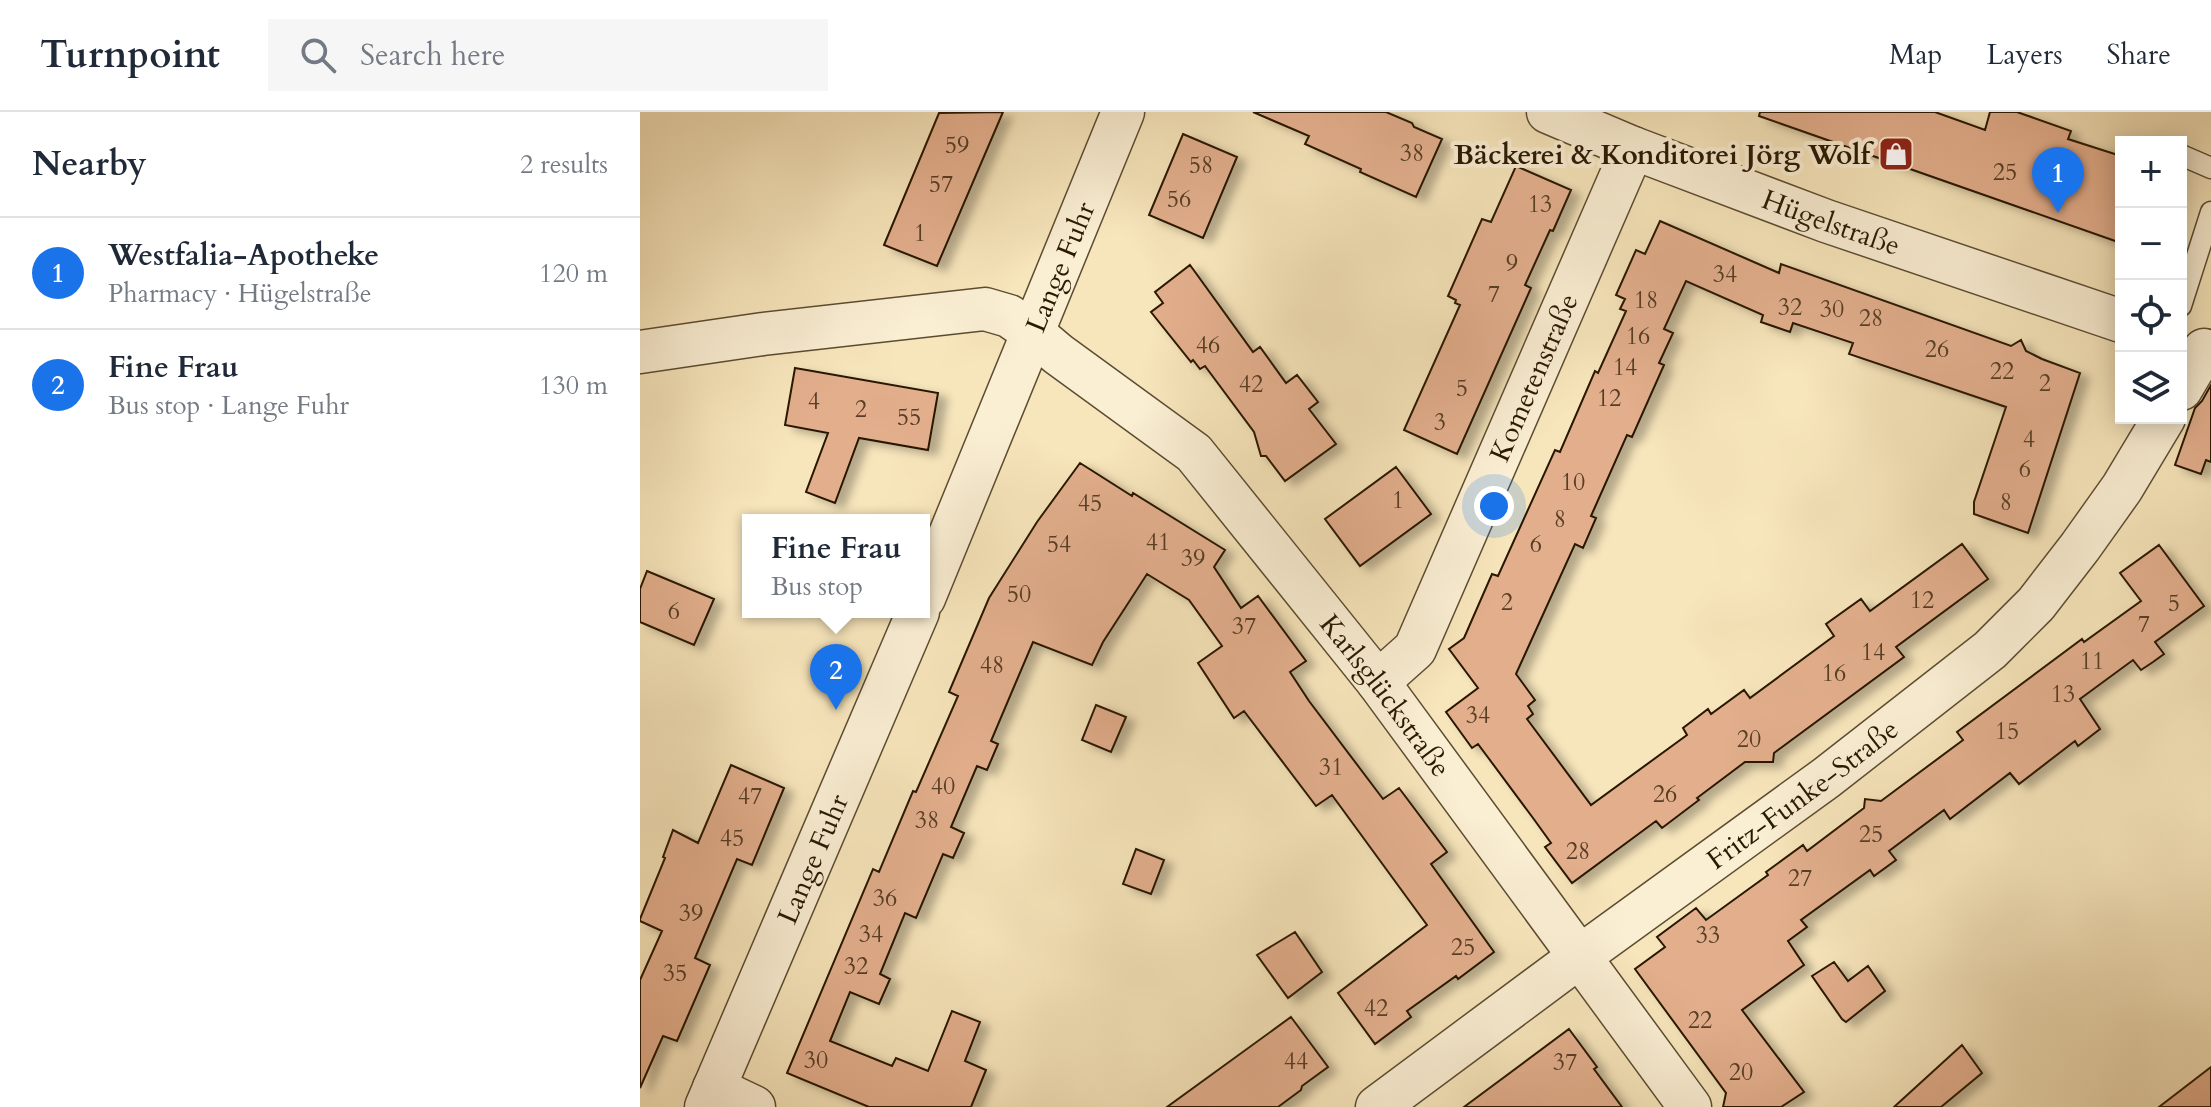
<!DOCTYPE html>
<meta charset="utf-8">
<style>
:root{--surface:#fff;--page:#f6f6f7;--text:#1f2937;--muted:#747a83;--line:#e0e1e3;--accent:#1a73e8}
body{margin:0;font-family:Cardo,serif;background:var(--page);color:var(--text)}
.controls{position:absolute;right:24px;top:24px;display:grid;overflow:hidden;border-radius:0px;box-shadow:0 4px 20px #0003}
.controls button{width:72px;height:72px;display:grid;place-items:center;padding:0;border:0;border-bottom:2px solid var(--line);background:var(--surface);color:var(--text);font:40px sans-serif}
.you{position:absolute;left:854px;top:394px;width:28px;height:28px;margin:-20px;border:6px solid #fff;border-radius:50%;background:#1a73e8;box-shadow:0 0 0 12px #1a73e833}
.badge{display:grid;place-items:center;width:52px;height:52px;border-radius:50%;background:var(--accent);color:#fff;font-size:26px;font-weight:700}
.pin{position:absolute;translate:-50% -66px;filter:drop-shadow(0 2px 4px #0008)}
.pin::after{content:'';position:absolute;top:42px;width:28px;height:24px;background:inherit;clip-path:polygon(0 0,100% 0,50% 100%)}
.popup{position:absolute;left:102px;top:402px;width:188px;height:104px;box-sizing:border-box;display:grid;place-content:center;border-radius:0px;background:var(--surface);filter:drop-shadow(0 2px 6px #0005);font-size:26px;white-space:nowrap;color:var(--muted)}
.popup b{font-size:30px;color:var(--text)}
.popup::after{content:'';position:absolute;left:50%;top:100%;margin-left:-16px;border:16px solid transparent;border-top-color:var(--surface)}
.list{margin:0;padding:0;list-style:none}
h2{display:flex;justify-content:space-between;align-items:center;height:104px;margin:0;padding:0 32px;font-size:34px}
h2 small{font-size:26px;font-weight:400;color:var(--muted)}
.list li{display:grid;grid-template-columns:52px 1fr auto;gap:24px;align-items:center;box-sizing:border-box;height:112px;padding:0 32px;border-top:2px solid var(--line)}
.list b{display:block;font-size:30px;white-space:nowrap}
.list p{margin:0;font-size:26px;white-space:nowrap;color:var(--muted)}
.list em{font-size:26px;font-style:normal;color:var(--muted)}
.icon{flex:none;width:44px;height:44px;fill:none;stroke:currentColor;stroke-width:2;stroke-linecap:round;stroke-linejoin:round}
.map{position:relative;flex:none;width:1571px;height:995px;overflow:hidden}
header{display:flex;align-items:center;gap:48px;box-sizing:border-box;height:112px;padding:0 40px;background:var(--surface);border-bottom:2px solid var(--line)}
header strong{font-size:38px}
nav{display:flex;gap:44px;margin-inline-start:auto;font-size:28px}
.search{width:560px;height:72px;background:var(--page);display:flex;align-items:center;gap:20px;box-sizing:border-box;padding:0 28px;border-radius:0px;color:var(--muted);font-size:30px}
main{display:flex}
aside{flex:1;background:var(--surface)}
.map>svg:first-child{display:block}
.building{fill:#e2ae8c;stroke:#291903;stroke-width:2;filter:url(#shadow)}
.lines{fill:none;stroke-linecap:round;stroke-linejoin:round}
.service-casing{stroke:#5c4c31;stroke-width:23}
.minor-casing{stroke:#5c4c31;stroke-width:45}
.service{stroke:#faeed3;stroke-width:20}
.minor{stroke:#faeed3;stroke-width:42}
.labels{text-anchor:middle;stroke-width:8;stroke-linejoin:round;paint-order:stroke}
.number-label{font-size:24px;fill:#573e25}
.poi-label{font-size:28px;font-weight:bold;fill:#291903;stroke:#faeed3;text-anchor:end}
.street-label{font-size:28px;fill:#291903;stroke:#faeed3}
</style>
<header>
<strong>Turnpoint</strong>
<div class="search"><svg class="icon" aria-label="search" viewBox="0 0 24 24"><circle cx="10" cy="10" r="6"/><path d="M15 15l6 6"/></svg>Search here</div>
<nav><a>Map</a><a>Layers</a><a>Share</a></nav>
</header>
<main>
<aside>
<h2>Nearby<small>2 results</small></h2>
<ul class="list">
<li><span class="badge">1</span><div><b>Westfalia-Apotheke</b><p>Pharmacy · Hügelstraße</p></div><em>120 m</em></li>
<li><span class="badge">2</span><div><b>Fine Frau</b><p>Bus stop · Lange Fuhr</p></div><em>130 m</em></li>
</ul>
</aside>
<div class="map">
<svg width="1571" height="995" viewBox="0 0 1571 995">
<defs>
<filter id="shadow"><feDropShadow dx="9" dy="5" stdDeviation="4" flood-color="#0004"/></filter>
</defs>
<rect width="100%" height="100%" fill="#f7e5bb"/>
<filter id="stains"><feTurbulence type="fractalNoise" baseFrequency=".0025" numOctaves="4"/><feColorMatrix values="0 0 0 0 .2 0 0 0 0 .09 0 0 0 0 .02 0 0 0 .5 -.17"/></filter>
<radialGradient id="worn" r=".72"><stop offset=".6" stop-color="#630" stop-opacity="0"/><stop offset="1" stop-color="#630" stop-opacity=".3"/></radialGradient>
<path class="building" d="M363 0 297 154 244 133 299 1Z
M613 0H746L772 11 774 15 802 27 776 85 720 60 721 57 665 32 669 24Z
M1120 0H1295L1345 18 1350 0H1377L1431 19 1428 27 1481 44V131L1119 4Z
M543 22 597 45 563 126 509 103Z
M876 54 931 78 913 119 910 118 885 173 891 176 817 342 764 318 820 193 815 191 816 188 808 184 842 107 851 110Z
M1020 109 1139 161 1141 152 1371 234 1381 228 1386 239 1402 247 1440 261 1388 421 1334 402V390L1366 295 1209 242 1213 231 1153 211 1150 220 1121 210 1123 203 1046 169 1024 217 1033 221 1019 251 1024 253 992 325 987 323 951 404 956 406 943 436 935 432 876 562 895 588 888 594 893 602 887 607 951 693 1047 623 1043 616 1068 597 1071 602 1104 578 1110 586 1194 524 1186 512 1221 487 1230 499 1322 432 1348 467 1256 535 1264 545 1134 641 1133 650H1105L1057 686 1059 688 1022 716 1016 709 932 771 905 735 911 731 893 706 838 632 832 636 806 600 838 576 809 537 824 526 852 462 858 464 915 338 920 340 955 259 958 261 986 199 980 197 985 187 976 183 996 138 1005 142Z
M550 153 613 240 620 235 646 271 657 263 678 290 669 297 696 332 645 369 626 344H621L614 320 565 254 560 257 553 248 551 250 511 200 523 191 515 180Z
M155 256 298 281 288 338 219 326 195 391 166 380 188 321 145 313Z
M1571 273V350L1566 348 1561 362 1535 353 1555 296 1562 289Z
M440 351 492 384 493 381 585 438 574 455 601 496 618 484 666 549 650 560 669 589 743 687 759 676 807 740 791 752 854 840 818 867 816 864 767 899 771 905 735 932 698 881 787 813 692 683 676 694 604 599 594 606 558 551 582 534 549 488 507 462 463 530 452 553 393 530 351 629 358 632 347 658 337 654 311 715 324 721 313 746 303 742 276 806 265 801 240 862 250 867 239 892 210 880 190 929 252 954 256 946 288 959 312 899 340 910 325 949 346 958 331 995H229L147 961 233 757 239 760 273 679 276 680 318 584 309 580 349 486 397 410Z
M756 355 791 402 720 454 685 407Z
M1519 433 1564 494 1515 530 1524 542 1513 550 1501 558 1493 548 1440 587 1460 617 1438 634 1435 629 1379 672 1370 661 1310 707 1304 698 1249 739 1256 748 1234 764 1230 758 1161 808 1167 815 1148 829 1164 853 1102 898 1164 980 1141 995H1083L1086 981 995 857 1025 835 1017 825 1056 796 1066 808 1128 763 1126 760 1163 733 1167 739 1224 696 1225 687 1241 689 1323 628 1317 620 1442 527 1444 530 1501 489 1480 461Z
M7 459 74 487 54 533 0 510V477Z
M456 593 486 605 471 640 442 628Z
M91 653 144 676 112 753 97 747 55 846 70 853 37 929 23 924 0 976V868L22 819 0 809V807L25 746 23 745 33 718 58 731Z
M496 737 524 748 511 782 483 772Z
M655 820 682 860 648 886 617 843Z
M1194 850 1208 869 1228 854 1245 879 1206 910 1202 907 1172 864Z
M651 905 688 955 662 974 661 978 638 995H527Z
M929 917 957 955 954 957 982 995H824Z
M1322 933 1342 961 1301 995H1254Z
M1571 955V995H1519Z"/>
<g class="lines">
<defs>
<path id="service" d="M1541 43 1571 56
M1541 194 1571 100"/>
<g id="minor">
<path id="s1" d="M908 0 993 36 1186 109 1481 209"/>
<path id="s2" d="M0 240 123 222 345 197 369 204 392 220 418 242 554 341 738 570 1050 995"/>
<path d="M1541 277 1564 238"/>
<path id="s3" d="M284 486 483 0"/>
<path id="s4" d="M738 570 775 537 993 36"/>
<path d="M74 976 114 995"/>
<path id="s5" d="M66 995 278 500"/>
<path id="s6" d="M737 995 939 845 1186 666 1350 538 1396 492 1440 435 1482 376 1524 306"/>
</g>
</defs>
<use href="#service" class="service-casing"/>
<use href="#minor" class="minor-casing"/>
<use href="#service" class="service"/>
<use href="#minor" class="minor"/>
</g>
<defs>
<symbol id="shop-square" viewBox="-11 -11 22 22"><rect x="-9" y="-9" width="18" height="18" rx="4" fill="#8f2418" stroke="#faeed3"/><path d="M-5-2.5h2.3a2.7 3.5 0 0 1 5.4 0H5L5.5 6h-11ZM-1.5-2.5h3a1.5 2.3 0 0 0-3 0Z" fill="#fff"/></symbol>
</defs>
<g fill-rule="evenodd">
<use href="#shop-square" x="1236" y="22" width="40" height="40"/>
</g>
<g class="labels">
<g class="number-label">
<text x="317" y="41">59</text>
<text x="772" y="49">38</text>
<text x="561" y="61">58</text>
<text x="1365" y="68">25</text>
<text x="301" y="80">57</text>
<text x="539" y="95">56</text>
<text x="900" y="100">13</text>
<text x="280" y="129">1</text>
<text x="872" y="159">9</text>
<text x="1085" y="170">34</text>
<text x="854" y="190">7</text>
<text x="1006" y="196">18</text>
<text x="1150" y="203">32</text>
<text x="1192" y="205">30</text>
<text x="1231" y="214">28</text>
<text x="998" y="232">16</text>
<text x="568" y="241">46</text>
<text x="1297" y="245">26</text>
<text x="985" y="263">14</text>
<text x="1362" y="267">22</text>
<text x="1405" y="279">2</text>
<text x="611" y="280">42</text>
<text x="822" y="284">5</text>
<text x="969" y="294">12</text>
<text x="174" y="297">4</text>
<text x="221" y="305">2</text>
<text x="269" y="313">55</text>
<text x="800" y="318">3</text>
<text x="1389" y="335">4</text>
<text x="1385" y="365">6</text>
<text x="933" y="378">10</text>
<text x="758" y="396">1</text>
<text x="1366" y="398">8</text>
<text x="450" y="399">45</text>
<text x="920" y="415">8</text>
<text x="518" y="438">41</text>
<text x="419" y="440">54</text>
<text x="896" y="440">6</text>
<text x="553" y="454">39</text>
<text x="379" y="490">50</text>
<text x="1282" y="496">12</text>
<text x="867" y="498">2</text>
<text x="1534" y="499">5</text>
<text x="34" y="507">6</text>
<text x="1504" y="520">7</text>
<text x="604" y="522">37</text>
<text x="1233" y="548">14</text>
<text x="1452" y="557">11</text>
<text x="352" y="561">48</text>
<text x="1194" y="569">16</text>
<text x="1423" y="590">13</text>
<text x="838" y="611">34</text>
<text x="1367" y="627">15</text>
<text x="1109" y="635">20</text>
<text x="691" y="663">31</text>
<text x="303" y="682">40</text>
<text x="1025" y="690">26</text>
<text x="110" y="692">47</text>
<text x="287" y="716">38</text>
<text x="1231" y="730">25</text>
<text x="92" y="734">45</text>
<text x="938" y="747">28</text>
<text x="1160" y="774">27</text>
<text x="245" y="794">36</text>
<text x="51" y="809">39</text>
<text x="231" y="830">34</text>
<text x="1068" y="831">33</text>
<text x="823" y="843">25</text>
<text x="216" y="862">32</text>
<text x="35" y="869">35</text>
<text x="736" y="904">42</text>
<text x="1060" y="916">22</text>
<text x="176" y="956">30</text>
<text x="656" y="957">44</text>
<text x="925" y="958">37</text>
<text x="1101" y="968">20</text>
</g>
<g class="poi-label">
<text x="1230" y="52">Bäckerei &amp; Konditorei Jörg Wolf</text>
</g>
<g class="street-label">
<text dy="10" stroke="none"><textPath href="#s1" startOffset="304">Hügelstraße</textPath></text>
<text dy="10" stroke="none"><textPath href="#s3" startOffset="358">Lange Fuhr</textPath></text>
<text dy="10" stroke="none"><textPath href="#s4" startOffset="346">Kometenstraße</textPath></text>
<text dy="10" stroke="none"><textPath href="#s2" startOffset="912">Karlsglückstraße</textPath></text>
<text dy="10" stroke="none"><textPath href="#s6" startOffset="528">Fritz-Funke-Straße</textPath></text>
<text dy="10" stroke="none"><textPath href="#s5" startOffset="270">Lange Fuhr</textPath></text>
</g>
</g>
<rect width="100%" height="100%" filter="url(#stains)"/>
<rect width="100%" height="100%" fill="url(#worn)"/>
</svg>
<div class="controls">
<button>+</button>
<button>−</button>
<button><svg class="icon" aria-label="locate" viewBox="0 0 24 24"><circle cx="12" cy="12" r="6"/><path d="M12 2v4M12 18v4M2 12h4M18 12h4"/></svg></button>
<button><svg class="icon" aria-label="layers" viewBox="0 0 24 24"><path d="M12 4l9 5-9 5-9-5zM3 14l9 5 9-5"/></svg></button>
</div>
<div class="you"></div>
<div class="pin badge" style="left:1418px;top:101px">1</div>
<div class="pin badge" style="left:196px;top:598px">2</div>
<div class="popup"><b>Fine Frau</b>Bus stop</div>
</div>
</main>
